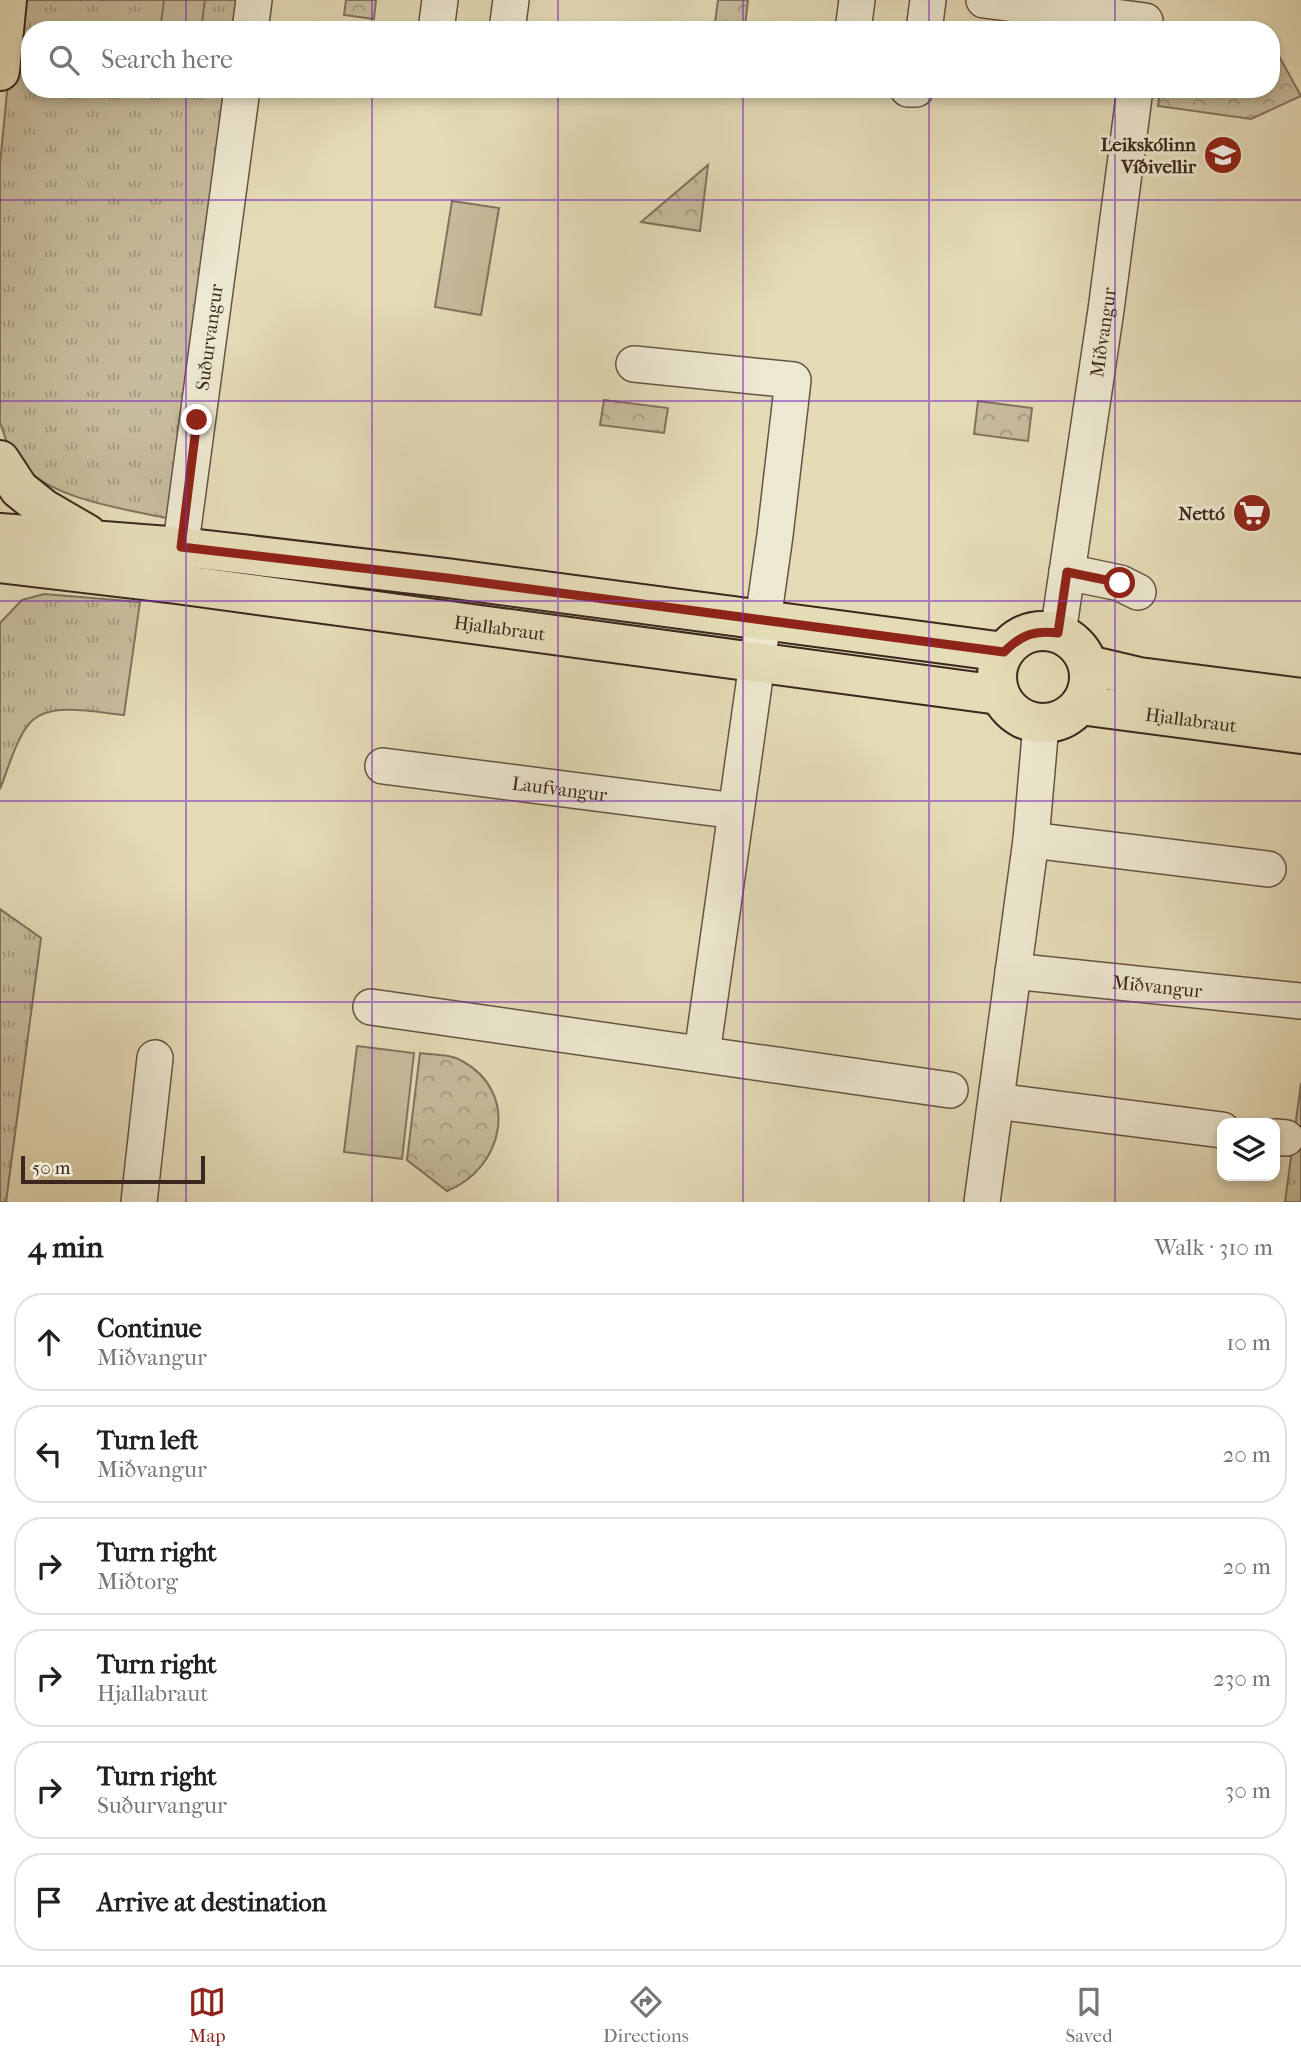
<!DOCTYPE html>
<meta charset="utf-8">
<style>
:root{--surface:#fff;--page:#f6f6f6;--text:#202124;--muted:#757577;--line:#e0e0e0;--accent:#8f2418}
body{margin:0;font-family:"IM FELL French Canon",serif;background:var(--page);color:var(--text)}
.controls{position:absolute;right:21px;bottom:21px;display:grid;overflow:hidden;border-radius:14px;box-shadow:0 4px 10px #0003}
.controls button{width:63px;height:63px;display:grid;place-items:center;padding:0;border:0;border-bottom:2px solid var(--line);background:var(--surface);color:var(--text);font:35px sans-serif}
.scale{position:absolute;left:21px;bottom:18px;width:184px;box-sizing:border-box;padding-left:7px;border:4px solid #3b271e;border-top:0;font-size:19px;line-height:24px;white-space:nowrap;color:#3b271e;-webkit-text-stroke:5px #ede8d0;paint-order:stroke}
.stop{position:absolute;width:21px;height:21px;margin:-16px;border:5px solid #8f2418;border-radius:50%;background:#fff}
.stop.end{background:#8f2418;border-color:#fff;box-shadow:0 2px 7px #0008}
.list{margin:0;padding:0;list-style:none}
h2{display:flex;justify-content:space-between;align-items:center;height:91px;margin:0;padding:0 28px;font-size:30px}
h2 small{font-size:23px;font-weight:400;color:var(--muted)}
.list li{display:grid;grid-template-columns:46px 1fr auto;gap:21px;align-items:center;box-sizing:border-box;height:98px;margin:0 14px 14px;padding:0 14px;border:2px solid var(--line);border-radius:28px}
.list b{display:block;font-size:26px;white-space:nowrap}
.list p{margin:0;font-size:23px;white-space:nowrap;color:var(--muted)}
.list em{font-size:23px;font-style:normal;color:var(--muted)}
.icon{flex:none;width:38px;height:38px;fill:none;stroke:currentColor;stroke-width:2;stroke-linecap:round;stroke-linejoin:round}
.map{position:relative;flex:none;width:1301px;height:1202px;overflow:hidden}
.search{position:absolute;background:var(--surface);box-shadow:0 4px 10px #0003;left:21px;right:21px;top:21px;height:77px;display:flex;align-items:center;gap:18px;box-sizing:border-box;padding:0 24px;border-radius:28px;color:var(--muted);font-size:26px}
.sheet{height:763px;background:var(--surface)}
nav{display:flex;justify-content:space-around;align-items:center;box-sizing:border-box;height:98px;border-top:2px solid var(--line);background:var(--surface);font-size:19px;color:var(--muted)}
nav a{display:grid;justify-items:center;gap:4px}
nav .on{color:var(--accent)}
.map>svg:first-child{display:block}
.grass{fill:url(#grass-tufts);stroke:#81725e;stroke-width:2}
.park{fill:url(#park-crowns);stroke:#81725e;stroke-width:2}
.pitch{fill:#c7bc9d;stroke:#81725e;stroke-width:2}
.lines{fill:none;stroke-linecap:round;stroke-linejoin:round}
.minor-casing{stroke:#655444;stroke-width:38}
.major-casing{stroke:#3b271e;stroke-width:42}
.minor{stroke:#ede8d0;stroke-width:35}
.major{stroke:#e4dbb7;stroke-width:38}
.route{stroke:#8f2418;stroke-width:9}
.grid{fill:none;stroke:#7b2cbf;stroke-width:2;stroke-opacity:0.55}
.labels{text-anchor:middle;stroke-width:6;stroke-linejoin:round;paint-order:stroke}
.poi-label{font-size:19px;font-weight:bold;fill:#3b271e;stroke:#ede8d0;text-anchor:end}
.street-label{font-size:19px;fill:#3b271e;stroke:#ede8d0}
</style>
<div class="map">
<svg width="1301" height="1202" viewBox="0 0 1301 1202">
<defs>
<pattern id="grass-tufts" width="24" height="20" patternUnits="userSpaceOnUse" patternTransform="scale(1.75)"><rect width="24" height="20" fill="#c7bc9d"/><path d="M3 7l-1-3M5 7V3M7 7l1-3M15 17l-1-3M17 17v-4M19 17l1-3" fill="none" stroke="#a3997f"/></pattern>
<pattern id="park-crowns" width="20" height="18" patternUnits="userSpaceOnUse" patternTransform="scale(1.75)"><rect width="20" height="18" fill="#c7bc9d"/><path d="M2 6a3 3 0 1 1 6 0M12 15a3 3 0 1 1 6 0" fill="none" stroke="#a3997f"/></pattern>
</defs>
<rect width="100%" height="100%" fill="#e4dbb7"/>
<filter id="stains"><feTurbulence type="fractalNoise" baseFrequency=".00286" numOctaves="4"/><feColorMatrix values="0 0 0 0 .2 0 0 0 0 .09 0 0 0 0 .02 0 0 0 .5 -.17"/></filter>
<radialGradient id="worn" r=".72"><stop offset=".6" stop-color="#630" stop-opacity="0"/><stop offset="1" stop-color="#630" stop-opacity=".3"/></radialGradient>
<path class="grass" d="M16 0H241L237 30H30V89H228L167 518C119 508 40 498 12 453 6 444 4 432 0 423V164Z
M44 594 140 602 124 715C98 713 49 700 29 724 17 737 7 772 0 789V623L22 600Z
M0 909 41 938 6 1202H0Z
M1301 1083V1202H1285Z"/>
<path class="park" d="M346 0H376L374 19 344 15Z
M718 0H748L745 27 715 23Z
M1279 56 1301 96 1251 119 1158 106 1160 89H1271V60Z
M708 165 700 231 641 222Z
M604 400 668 408 664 433 600 425Z
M978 401 1032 408 1028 441 974 434Z
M420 1053C433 1055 451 1054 462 1061 521 1093 503 1169 447 1191L407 1160Z"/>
<path class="pitch" d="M164 0H205L201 30H160Z
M452 201 499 208 481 315 435 307Z
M357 1046 414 1053 402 1159 344 1152Z"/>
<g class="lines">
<defs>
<g id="minor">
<path d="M984 0 1145 21"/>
<path d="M250 30 254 0"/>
<path d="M436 30 440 0"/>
<path d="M507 30 511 0"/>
<path d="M853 30 857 0"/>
<path d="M924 30 928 0"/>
<path d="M908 89H916"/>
<path d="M634 364 793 380 775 535 702 1054"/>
<path d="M1067 572 1120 583 1138 592"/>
<path id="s1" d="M177 573 242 89"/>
<path id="s2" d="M1058 633 1106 310 1135 89"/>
<path id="s3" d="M383 766 736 811"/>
<path d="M1031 840 1268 869"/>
<path id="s4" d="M1013 971 1301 1001"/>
<path d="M371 1007 950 1090"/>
<path d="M996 1101 1222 1130"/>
<path d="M1275 1137 1286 1138"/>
<path d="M139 1202 155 1058"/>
<path d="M982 1202 1031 840 1041 724"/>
</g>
<g id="major">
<path d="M0 71 7 0"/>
<path d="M0 460 19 489 44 509 87 534"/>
<path d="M0 533 181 547 447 578 1004 652"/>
<path id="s5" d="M0 563 176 584 999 695"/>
<circle cx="1043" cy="677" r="46"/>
<path d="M1088 665 1139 677 1301 698"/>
<path id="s6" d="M1080 705 1301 734"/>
</g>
</defs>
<use href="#minor" class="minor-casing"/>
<use href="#major" class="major-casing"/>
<use href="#minor" class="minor"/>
<use href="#major" class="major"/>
</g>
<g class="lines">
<path class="route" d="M197 420 181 547 447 578 1004 652C1021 635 1034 630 1058 633L1067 572 1120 583"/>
</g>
<path class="grid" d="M186 0V30M372 0V30M558 0V30M743 0V30M929 0V30M1115 0V30M186 89V1202M372 89V1202M558 89V1202M743 89V1202M929 89V1202M1115 89V1202M0 200H1301M0 401H1301M0 601H1301M0 801H1301M0 1002H1301"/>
<defs>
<symbol id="school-disc" viewBox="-11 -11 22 22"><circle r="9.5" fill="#8f2418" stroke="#ede8d0"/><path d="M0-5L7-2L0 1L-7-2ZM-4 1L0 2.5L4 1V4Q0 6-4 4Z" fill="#fff"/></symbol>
<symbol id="supermarket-disc" viewBox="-11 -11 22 22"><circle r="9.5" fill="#8f2418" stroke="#ede8d0"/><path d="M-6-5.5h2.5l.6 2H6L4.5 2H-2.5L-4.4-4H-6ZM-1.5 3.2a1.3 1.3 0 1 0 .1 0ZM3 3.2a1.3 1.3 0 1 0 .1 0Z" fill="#fff"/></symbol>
</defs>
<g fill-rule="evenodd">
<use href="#school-disc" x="1201" y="133" width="44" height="44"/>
<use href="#supermarket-disc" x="1230" y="491" width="44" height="44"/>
</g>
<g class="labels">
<g class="poi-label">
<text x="1196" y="151">Leikskólinn<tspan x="1196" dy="22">Víðivellir</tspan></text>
<text x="1225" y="520">Nettó</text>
</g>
<g class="street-label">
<text dy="7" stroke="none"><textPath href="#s2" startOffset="304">Miðvangur</textPath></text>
<text dy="7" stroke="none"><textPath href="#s1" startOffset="238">Suðurvangur</textPath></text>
<text dy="7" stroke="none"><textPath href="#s5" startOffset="504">Hjallabraut</textPath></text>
<text dy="7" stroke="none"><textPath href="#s6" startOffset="112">Hjallabraut</textPath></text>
<text dy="7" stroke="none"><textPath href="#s3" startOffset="178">Laufvangur</textPath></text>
<text dy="7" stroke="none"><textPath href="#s4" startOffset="145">Miðvangur</textPath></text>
</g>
</g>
<rect width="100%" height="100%" filter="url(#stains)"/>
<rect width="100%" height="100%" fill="url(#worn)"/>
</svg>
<div class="controls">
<button><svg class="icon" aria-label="layers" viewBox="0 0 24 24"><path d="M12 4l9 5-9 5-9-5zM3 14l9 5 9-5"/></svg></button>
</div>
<div class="scale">50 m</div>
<div class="stop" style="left:1120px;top:583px"></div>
<div class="stop end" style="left:197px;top:420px"></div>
<div class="search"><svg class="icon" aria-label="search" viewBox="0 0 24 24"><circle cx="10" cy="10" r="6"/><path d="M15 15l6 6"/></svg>Search here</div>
</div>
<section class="sheet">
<h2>4 min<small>Walk · 310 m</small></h2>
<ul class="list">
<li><svg class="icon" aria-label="ahead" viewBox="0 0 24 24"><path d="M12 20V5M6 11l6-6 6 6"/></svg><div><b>Continue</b><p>Miðvangur</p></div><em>10 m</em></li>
<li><svg class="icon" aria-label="left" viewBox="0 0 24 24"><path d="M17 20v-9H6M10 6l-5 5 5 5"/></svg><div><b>Turn left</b><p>Miðvangur</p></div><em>20 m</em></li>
<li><svg class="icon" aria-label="right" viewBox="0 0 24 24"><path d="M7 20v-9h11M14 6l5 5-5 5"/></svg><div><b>Turn right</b><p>Miðtorg</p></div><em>20 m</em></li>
<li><svg class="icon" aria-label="right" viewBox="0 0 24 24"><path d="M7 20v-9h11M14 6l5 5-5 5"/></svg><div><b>Turn right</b><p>Hjallabraut</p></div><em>230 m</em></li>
<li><svg class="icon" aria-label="right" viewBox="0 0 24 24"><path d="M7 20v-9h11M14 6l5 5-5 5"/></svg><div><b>Turn right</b><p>Suðurvangur</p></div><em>30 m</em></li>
<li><svg class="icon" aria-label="arrive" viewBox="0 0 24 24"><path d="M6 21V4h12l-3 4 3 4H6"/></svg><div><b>Arrive at destination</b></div></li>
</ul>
</section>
<nav>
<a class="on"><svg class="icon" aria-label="map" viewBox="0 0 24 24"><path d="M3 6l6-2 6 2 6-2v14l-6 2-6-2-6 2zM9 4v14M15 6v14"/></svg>Map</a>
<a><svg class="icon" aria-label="directions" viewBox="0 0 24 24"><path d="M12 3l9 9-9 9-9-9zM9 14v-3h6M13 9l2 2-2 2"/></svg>Directions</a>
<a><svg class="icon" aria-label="saved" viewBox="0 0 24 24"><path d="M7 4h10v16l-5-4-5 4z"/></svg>Saved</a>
</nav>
